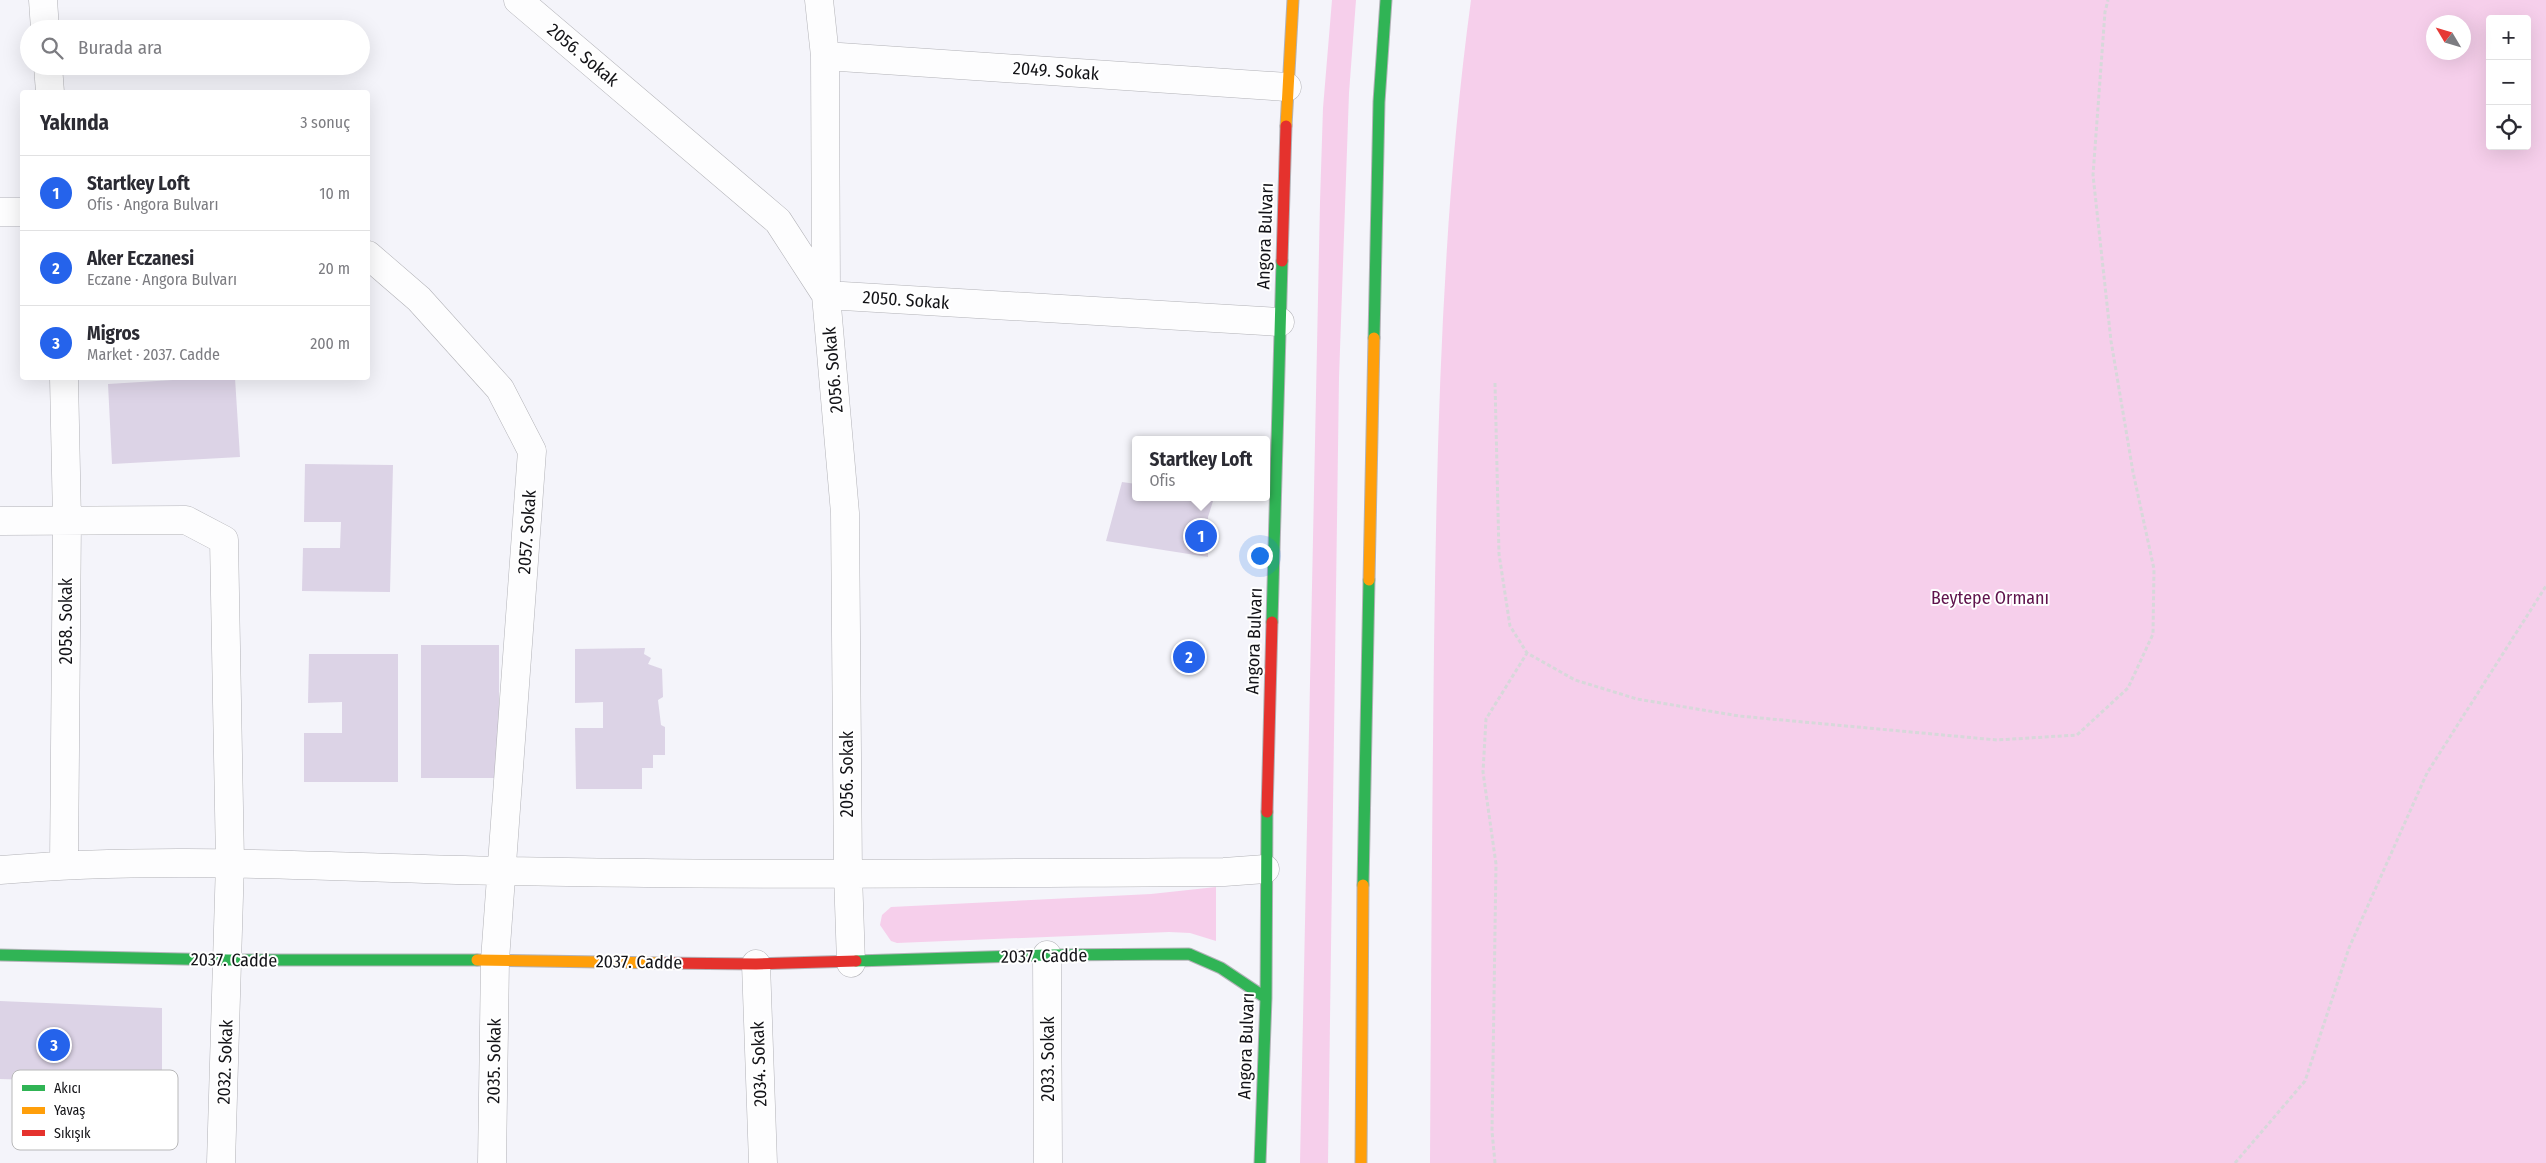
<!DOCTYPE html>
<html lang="tr">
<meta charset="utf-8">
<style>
:root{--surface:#fff;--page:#f7f7f7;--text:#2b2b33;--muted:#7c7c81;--line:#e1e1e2;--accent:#2563eb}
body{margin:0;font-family:"Fira Sans Condensed",sans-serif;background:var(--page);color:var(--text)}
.controls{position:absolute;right:15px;top:15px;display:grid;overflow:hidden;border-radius:5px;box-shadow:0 5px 20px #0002}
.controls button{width:45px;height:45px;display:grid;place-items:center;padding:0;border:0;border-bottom:1px solid var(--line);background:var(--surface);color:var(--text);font:25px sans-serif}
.compass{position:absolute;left:2426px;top:15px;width:45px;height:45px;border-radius:50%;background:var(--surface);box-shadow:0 5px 20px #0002;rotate:308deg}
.you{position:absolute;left:1259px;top:555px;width:18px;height:18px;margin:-12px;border:4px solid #fff;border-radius:50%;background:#1a73e8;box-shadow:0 0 0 8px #1a73e833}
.badge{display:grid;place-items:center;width:32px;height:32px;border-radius:50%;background:var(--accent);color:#fff;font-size:16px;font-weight:700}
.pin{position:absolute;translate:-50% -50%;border:2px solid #fff;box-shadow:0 1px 5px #0006}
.popup{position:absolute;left:1132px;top:436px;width:138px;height:65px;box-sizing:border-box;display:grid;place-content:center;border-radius:5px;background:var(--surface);filter:drop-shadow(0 1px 4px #0005);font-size:16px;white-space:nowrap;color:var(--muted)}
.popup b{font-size:19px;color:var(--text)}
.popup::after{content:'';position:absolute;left:50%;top:100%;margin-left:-10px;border:10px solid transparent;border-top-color:var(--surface)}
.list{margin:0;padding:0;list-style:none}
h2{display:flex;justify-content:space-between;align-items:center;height:65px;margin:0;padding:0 20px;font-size:21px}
h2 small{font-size:16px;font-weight:400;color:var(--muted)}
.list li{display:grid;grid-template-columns:32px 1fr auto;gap:15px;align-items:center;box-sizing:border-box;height:75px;padding:0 20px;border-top:1px solid var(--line)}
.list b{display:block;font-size:19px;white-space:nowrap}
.list p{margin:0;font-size:16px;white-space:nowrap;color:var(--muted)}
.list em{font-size:16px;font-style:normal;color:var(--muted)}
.icon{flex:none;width:28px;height:28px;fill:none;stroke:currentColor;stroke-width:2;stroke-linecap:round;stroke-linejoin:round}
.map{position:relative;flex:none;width:2546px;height:1163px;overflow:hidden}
.search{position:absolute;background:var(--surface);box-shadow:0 5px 20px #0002;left:20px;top:20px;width:350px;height:55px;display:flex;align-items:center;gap:12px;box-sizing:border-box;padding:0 18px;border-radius:28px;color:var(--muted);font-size:19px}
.panel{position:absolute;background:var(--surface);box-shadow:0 5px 20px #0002;left:20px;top:90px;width:350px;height:290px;border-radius:5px}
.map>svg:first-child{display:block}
.green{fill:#f6cfeb;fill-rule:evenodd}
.building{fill:#dcd3e6}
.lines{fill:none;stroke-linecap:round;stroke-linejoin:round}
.street-casing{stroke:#b2b2b7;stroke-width:29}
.fast-casing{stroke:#b2b2b7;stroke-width:13}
.slow-casing{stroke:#b2b2b7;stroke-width:13}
.jam-casing{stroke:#b2b2b7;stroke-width:13}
.path{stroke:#d7d8da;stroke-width:3;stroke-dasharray:4 2.5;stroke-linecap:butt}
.street{stroke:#fdfdfe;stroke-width:28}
.fast{stroke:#30b455;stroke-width:11}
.slow{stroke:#ff9f0a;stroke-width:11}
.jam{stroke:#e5322d;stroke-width:11}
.labels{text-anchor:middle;stroke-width:4;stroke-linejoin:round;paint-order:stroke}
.street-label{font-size:18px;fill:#131317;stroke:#fff}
.park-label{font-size:18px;fill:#5f134c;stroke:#fff}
.key{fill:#fff;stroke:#b8b8b9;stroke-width:1}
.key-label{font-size:14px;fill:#131317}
</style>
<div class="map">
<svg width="2546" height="1163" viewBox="0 0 2546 1163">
<rect width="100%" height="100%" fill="#f4f4fa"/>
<path class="green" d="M1332 0H1356L1349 93 1339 378 1328 1163H1300L1320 202 1323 108Z
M1471 0H2546V1163H1430C1431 991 1432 820 1434 648 1437 432 1442 214 1471 0ZM2490 19H2527V146H2490ZM2434 22H2464V52H2434Z
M1216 887V941L1190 933 1169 932 897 943 891 941 880 925 882 915 891 907 1151 894Z"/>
<path class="building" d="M205 378H235L240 457 112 464 108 384Z
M305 464 393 465 390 592 302 591 303 548H340L341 522H304Z
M1122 482 1136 484V497L1214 498 1208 517V557L1106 541Z
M421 645H499V778H421Z
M645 648 644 654 651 658 648 664 662 669 663 697 658 700 661 725 665 727V755H653V768H642V789H576L575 728H603V702L575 703V649Z
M309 654H398V782H304V733H342V702L308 703Z
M0 1001 162 1008V1084L0 1079Z"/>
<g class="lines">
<defs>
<path id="street" d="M43 0 45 29
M518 0 778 221 826 295 845 513 848 874 851 963
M819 0 825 56 826 295 1280 322
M825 56 1287 87
M48 66 50 92
M0 212H22
M368 255 419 299 500 389 532 451 495 960 492 1163
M64 378 67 520 64 864
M0 521 186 520 224 540 230 862 221 1163
M0 870C170 855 335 868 504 871 744 876 984 873 1224 872L1265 869
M1047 955 1048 1163
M756 964 763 1163"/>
<path id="fast" d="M1374 338 1379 102 1386 0
M1272 622 1282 261
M1363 885 1369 580
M0 955 228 960H477
M856 961 1047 955 1189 954 1221 968 1266 998
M1260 1163 1266 998 1267 812"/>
<path id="slow" d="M1286 126 1293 0
M1369 580 1374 338
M477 960 661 963
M1361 1163 1363 885"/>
<path id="jam" d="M1282 261 1286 126
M1267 812 1272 622
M661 963 756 964 856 961"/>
</defs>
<use href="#street" class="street-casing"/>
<use href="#fast" class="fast-casing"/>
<use href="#slow" class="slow-casing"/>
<use href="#jam" class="jam-casing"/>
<path class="path" d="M1495 383 1499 554 1510 626 1527 653 1575 680 1637 699 1739 716 1997 740 2077 735 2128 688 2153 634 2154 569 2133 472 2111 341 2093 175 2105 12 2108 0
M1495 1163 1492 1131 1496 864 1483 772 1486 719 1527 653
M2235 1163 2305 1081 2349 948 2427 773 2546 586"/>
<use href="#street" class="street"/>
<use href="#fast" class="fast"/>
<use href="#slow" class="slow"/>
<use href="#jam" class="jam"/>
</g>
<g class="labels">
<g class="street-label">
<text transform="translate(583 55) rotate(40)" y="6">2056. Sokak</text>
<text transform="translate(1056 71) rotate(4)" y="6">2049. Sokak</text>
<text transform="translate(1265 236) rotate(-88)" y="6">Angora Bulvarı</text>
<text transform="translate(906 300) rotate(4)" y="6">2050. Sokak</text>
<text transform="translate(833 370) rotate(-95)" y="6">2056. Sokak</text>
<text transform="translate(527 532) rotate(-86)" y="6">2057. Sokak</text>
<text transform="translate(66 621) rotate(-90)" y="6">2058. Sokak</text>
<text transform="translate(1254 641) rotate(-88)" y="6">Angora Bulvarı</text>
<text transform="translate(847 774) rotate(-90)" y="6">2056. Sokak</text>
<text transform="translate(1044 956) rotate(-1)" y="6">2037. Cadde</text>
<text transform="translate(234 960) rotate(1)" y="6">2037. Cadde</text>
<text transform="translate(639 962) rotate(1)" y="6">2037. Cadde</text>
<text transform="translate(1246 1046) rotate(-88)" y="6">Angora Bulvarı</text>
<text transform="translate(1048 1059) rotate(-90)" y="6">2033. Sokak</text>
<text transform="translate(494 1061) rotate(-89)" y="6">2035. Sokak</text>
<text transform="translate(225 1062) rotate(-88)" y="6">2032. Sokak</text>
<text transform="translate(759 1064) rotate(-92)" y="6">2034. Sokak</text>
</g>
<g class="park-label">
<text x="1990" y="604">Beytepe Ormanı</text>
</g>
</g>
<rect x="12" y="1070" width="166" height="80" rx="8" class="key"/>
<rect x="22" y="1085" width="23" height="6" fill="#30b455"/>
<rect x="22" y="1107" width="23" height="7" fill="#ff9f0a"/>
<rect x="22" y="1130" width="23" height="6" fill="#e5322d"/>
<g class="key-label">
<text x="54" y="1093">Akıcı</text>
<text x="54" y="1115">Yavaş</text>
<text x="54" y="1138">Sıkışık</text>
</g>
</svg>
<div class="controls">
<button>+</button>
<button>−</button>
<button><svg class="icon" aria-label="locate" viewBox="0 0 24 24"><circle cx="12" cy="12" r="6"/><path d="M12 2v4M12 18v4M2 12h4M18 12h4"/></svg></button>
</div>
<svg class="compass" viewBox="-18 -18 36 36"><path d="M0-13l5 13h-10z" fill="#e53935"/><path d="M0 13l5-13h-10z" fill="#7c7c81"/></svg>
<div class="you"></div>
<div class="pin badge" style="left:1201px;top:536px">1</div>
<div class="popup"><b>Startkey Loft</b>Ofis</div>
<div class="pin badge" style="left:1189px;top:657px">2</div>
<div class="pin badge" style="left:54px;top:1045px">3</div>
<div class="search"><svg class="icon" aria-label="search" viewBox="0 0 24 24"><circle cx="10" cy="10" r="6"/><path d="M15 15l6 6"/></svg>Burada ara</div>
<section class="panel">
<h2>Yakında<small>3 sonuç</small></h2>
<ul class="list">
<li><span class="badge">1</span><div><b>Startkey Loft</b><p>Ofis · Angora Bulvarı</p></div><em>10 m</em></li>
<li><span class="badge">2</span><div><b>Aker Eczanesi</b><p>Eczane · Angora Bulvarı</p></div><em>20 m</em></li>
<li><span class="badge">3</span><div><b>Migros</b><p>Market · 2037. Cadde</p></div><em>200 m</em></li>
</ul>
</section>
</div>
